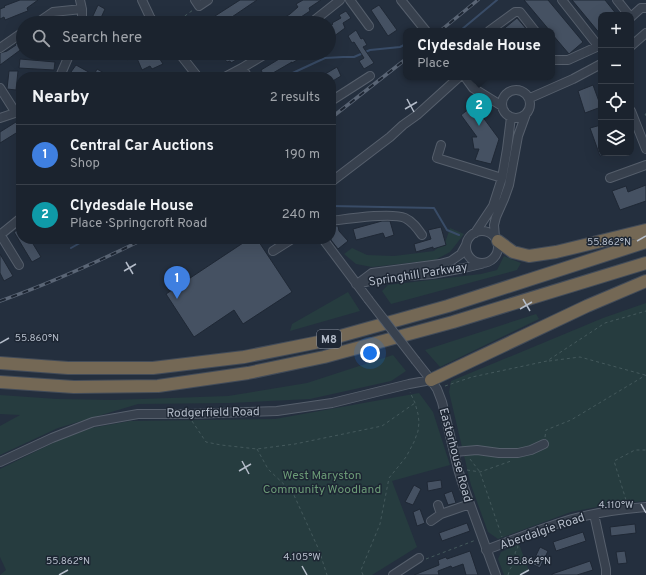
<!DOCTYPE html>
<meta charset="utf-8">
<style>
:root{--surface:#1b232e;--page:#242b36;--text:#f1f3f6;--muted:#a0a4aa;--line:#39404a;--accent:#ea580c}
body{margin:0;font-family:Overpass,sans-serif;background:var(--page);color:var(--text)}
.controls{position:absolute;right:12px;top:12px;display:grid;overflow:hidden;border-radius:8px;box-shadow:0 4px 16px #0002}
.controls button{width:36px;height:36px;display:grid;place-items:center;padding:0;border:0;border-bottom:1px solid var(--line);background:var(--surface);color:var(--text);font:20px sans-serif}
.you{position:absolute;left:370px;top:353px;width:14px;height:14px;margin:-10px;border:3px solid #fff;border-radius:50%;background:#1a73e8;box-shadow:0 0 0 6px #1a73e833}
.badge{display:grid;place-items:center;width:26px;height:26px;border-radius:50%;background:var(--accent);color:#fff;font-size:13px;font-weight:700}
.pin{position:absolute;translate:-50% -33px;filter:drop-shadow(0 1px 2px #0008)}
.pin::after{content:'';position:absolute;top:21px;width:14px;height:12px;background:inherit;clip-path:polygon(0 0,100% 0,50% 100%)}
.popup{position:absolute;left:403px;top:28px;width:152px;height:52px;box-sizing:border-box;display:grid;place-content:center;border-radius:8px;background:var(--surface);filter:drop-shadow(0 1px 3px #0005);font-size:13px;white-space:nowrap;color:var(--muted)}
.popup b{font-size:15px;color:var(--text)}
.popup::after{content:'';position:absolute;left:50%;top:100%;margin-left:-8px;border:8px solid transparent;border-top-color:var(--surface)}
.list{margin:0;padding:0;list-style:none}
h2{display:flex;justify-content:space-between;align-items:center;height:52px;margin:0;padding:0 16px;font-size:17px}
h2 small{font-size:13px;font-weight:400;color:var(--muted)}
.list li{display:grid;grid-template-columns:26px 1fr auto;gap:12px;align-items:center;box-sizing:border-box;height:60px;padding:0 16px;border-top:1px solid var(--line)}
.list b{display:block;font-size:15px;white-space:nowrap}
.list p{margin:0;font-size:13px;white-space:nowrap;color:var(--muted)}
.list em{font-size:13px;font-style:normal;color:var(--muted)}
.icon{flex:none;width:22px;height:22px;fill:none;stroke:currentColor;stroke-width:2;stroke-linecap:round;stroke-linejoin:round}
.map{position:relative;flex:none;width:646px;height:575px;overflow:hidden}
.search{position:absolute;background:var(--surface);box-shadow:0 4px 16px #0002;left:16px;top:16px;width:320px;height:44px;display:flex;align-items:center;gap:10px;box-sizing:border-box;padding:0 14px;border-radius:22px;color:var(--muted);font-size:15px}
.panel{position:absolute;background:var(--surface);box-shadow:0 4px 16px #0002;left:16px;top:72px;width:320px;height:172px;border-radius:16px}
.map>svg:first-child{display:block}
.green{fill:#263c3f}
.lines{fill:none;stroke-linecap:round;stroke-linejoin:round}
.stream{stroke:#394c67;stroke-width:2}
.building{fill:#455162;stroke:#1f2835}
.minor-casing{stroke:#565f6c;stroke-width:10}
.highway-casing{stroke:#434c59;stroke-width:14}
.path{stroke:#44595c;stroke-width:1;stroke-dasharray:3 3;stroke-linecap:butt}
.minor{stroke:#38414e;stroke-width:8}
.highway{stroke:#746855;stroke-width:12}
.rail-casing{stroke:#5a6575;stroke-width:3.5}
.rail{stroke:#1d2633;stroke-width:2;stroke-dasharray:6;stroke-linecap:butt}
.minor-bridge-casing{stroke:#565f6c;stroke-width:10;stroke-linecap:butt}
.minor-bridge{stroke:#38414e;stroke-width:8}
.ticks{fill:none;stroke:#b4bcc9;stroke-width:1.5}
.labels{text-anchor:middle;stroke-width:3;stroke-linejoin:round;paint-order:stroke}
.shield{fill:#1d2633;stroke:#878f9c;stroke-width:1}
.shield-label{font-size:11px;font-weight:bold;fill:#b4bcc9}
.street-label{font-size:12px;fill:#b4bcc9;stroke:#1d2633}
.park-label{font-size:12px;fill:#6b9a76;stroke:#1d2633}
.ticks-label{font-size:10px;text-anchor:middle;fill:#b4bcc9;stroke:#1d2633;stroke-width:3;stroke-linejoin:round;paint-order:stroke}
</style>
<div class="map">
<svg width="646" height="575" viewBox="0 0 646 575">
<rect width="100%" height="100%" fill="#242f3e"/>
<path class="green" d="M450 228 464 234 450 252 435 260 372 267 356 264 344 254 352 248 367 255 394 256 434 251 446 240Z
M504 256 521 263 517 270 391 304 382 291 388 285 481 274 497 270Z
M348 292 360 311 290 331 292 324Z
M646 303V501L612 504 571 512 498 539 488 532 471 485 449 392 451 381 603 318Z
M536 314 539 319 440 367 425 350Z
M393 355 406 371 391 381 310 399 230 403 138 404 58 428 0 455V426L20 415 0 414V395L57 399 113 400 228 396 307 383Z
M419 393 433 412 450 465 392 481 417 547 372 575H0L6 570 0 557V469L57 441 91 428 130 421 275 419Z
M519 544 529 571 521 575H504L498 559 501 552Z"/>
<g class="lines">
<path class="stream" d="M461 30 497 0
M284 77 325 58 343 57H354L370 50 400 47 406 44
M331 206 434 208 447 230 459 235
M71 248 87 239"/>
</g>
<path class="building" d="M20 0H38L27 8 28 11 25 12 5 20 4 17 0 19V9L5 7 4 6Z
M240 0H257L223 23H207L216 17 215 16Z
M303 0H321L309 8 310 11 292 23H276L290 14 298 7 296 4Z
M524 0H548L583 42 569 54 552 34V31H550Z
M572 0H605L617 15H601V35Z
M98 5 105 9 99 22 92 18Z
M379 5 397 30 388 36 371 10Z
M346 11 351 18 343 23 345 28 329 40V27L333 24 332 23 341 18 339 15Z
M517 18 528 31H501Z
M356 30 361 39 363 38 367 45 363 47 374 63 364 69 359 61 364 58 354 42 352 43 348 36Z
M23 39V48L0 65V53L7 51 16 45 15 44Z
M124 53H156L163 64 152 69 150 66 142 70 136 56 127 60Z
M229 53H246L235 59 236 60 231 63 230 61 227 62 223 57Z
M289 53H309L292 63V62L266 77H254L262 72 261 70Z
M20 59 55 62 54 70 19 68Z
M76 65 94 75 97 69 111 77H80L71 72Z
M337 67 341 76 331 82V77H320Z
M9 71H18L16 90 7 89Z
M593 85 601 107 585 113 578 91Z
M474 105 499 139 491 164 475 160 479 149H474L472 137H477L461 115Z
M16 122 21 130 0 143V132Z
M601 125V156H600L590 128Z
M646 185V201L620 210 612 191 626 186 628 192Z
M382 221H390L394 235 385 238 383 233 356 240 353 229Z
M331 226H338L339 231 348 241 338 249 331 240Z
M441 227 446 245 433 249V247L416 252 414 244 431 239 428 230Z
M21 228V239H30L41 257 32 262 14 232Z
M249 239H257L292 292 243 324 234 310 194 337 166 294Z
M0 254 13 276 4 281 0 273Z
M441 480 442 488 428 491 427 482Z
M414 485 421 489 413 505 405 502Z
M452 491 456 503 448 505 444 494Z
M420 509 425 523 417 526 413 512Z
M467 523 470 531 442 541 439 533Z
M635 524 636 533 611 536 610 527Z
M583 532 586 541 556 551 553 542Z
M540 547 548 551 540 568 532 564Z
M470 551 478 575H466L463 564 452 568 451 566 438 571 439 575H414L439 565 438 560 446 557 447 559Z
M625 551 627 563 618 564 616 552Z
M590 561 593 570 577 575H552V574Z"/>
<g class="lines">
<defs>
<path id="minor" d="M80 0 82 9V23
M142 0 150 17 154 23
M195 0 199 6 208 0
M350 0 369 26
M401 0 426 31
M562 0 599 47
M617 0 629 15
M631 17 641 8H646
M37 23 53 12 82 9
M311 23 340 0
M489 31 515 12H520L535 31
M631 46 646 33
M0 48 23 32
M179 53 198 77
M552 60H568L601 45
M242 68 248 77
M58 77 61 74 70 53
M225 77 242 68 267 53
M465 77 473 88 502 106
M0 88 16 113
M502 104a14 14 0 1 1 28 0a14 14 0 1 1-28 0Z
M530 98 573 79 601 64
M331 101 370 76
M631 111 646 149
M0 118 21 111
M441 145 437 158 502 178
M610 178 646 165
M331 182 390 137 403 125 417 115 459 77
M331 221C347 219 391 212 405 218 412 221 417 228 422 235
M466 247a16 16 0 1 1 32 0a16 16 0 1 1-32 0Z
M475 233 493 206 502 178 507 149 511 117
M0 234 19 265
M0 235 21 218
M495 237 494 225 496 217 504 199 509 185 518 136 526 114
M323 239 368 299
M273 251 292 239
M360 282 372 273 440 264 451 261 461 254 466 245
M356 284 383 278 432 274 464 268 481 264
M416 361 431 380 437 389 442 402 458 469 462 482 496 575
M454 452 477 450 499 453H518L531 450 544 444
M0 462 52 438 93 422 138 414H188L277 411 332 403 409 384 431 380
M438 505 441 514
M594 514 606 569V575
M431 521 441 514 470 504
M486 550C516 539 546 526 576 518 599 512 622 509 646 507
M393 575 419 558"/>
<path id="highway" d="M498 241 513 252 529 256 556 252 646 230
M0 363 68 368H153L244 357 319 342 448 306 646 242
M431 380 587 306 646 281
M0 382 74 387 158 386 248 373 324 357 453 322 646 263"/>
</defs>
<use href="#minor" class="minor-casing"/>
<use href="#highway" class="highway-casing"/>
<path class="path" d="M175 23 193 10
M646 114H645L646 116
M17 120 21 126
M549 361 580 357 645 375
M445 386 472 377 547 361 605 323 646 311
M192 421 206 442 221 445 257 449 295 444 382 426 415 403
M545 437 546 430 571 420 646 375
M257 449 268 469 293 493 319 550 327 575
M470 459 480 472 502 537
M467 470 480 472 511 461
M626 500 614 461 635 450H646
M426 559 476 540
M363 575 361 570 380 524 389 478 406 457 414 442 418 431 419 422 418 414 415 403 410 392
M508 575 510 569 516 561 517 558 515 553 518 547 517 545"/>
<use href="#minor" class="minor"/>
<use href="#highway" class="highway"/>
<defs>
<path id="rail" d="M440 31 478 0
M331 118 406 59
M0 301C49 284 97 262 144 239"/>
</defs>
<use href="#rail" class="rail-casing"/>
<use href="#rail" class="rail"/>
<defs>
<path id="minor-bridge" d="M368 299 416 361"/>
</defs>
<use href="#minor-bridge" class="minor-bridge-casing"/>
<use href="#minor-bridge" class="minor-bridge"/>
</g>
<path class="ticks" d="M407 99 414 112M405 109 417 102M637 241 646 236M126 262 133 274M124 271 136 264M523 299 530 311M520 309 532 302M0 343 9 338M242 461 249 474M239 471 251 464M641 504 646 513M302 566 307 575M59 575 68 570M520 575 529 570"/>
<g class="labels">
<rect class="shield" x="317" y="330" width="24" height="18" rx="3"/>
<g class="shield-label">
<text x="329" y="343">M8</text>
</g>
<g class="street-label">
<text transform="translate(418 274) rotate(-9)" y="4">Springhill Parkway</text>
<text transform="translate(213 412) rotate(-1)" y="4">Rodgerfield Road</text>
<text transform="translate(456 455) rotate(75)" y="4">Easterhouse Road</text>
<text transform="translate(542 531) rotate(-19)" y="4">Aberdalgie Road</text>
</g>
<g class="park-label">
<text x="322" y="479">West Maryston<tspan x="322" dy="14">Community Woodland</tspan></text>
</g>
</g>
<g class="ticks-label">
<text x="609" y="245">55.862°N</text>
<text x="37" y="341">55.860°N</text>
<text x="616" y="508">4.110°W</text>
<text x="302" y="560">4.105°W</text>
<text x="68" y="564">55.862°N</text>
<text x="529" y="564">55.864°N</text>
</g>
</svg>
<div class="controls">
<button>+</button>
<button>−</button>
<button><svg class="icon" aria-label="locate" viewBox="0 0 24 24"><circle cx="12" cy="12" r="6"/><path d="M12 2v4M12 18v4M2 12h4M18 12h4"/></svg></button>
<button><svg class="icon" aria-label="layers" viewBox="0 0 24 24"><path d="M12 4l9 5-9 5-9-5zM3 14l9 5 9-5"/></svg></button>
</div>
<div class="you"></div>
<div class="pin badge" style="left:177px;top:299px;background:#3f7fe0">1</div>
<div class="pin badge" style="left:479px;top:126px;background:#0f9aa8">2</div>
<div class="popup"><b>Clydesdale House</b>Place</div>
<div class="search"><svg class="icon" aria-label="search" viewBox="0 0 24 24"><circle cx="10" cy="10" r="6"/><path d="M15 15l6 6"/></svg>Search here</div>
<section class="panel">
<h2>Nearby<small>2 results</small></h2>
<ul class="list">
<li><span class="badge" style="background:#3f7fe0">1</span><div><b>Central Car Auctions</b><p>Shop</p></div><em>190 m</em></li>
<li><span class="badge" style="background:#0f9aa8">2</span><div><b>Clydesdale House</b><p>Place · Springcroft Road</p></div><em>240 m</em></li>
</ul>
</section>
</div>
